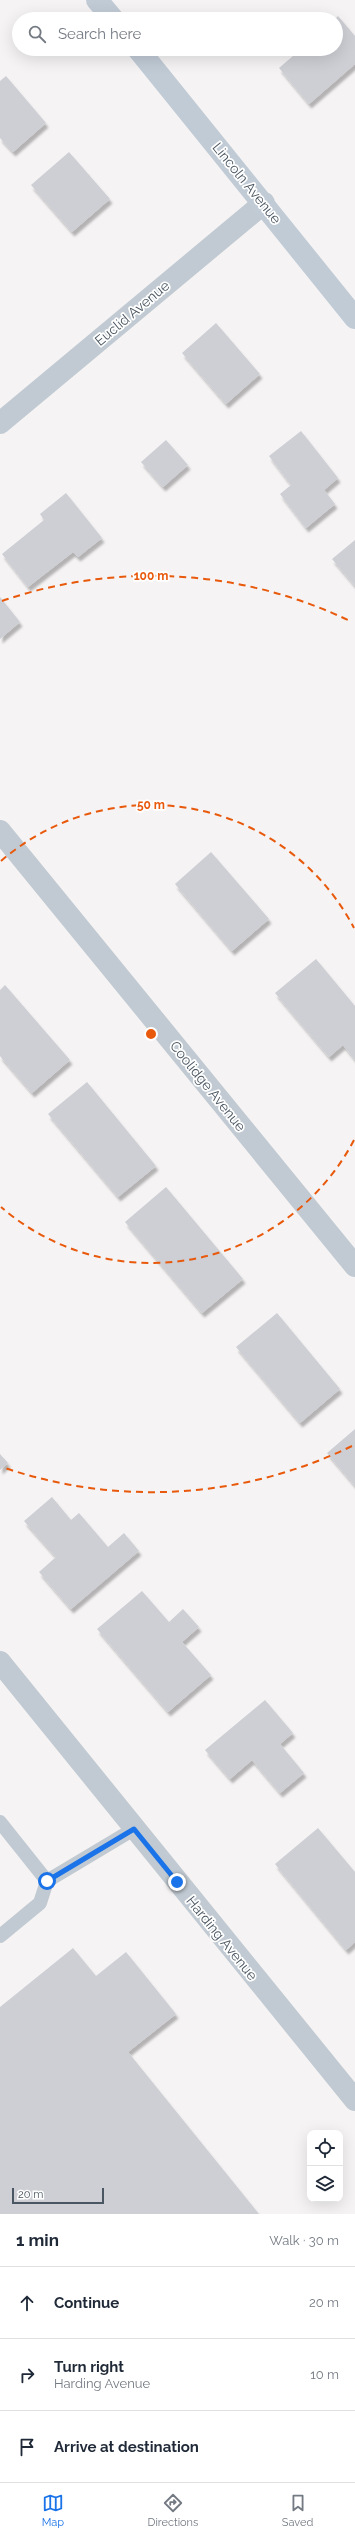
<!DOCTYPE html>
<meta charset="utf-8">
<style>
:root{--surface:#fff;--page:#f2f2f3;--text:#1f2937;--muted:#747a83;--line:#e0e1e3;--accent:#1a73e8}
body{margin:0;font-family:Raleway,sans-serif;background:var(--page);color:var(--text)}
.controls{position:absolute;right:12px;bottom:12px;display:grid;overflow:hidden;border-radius:8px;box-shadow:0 4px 16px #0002}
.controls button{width:36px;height:36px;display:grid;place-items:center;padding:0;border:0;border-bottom:1px solid var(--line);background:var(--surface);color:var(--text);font:20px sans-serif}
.scale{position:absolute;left:12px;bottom:10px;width:92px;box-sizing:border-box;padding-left:4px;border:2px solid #4a5661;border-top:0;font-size:11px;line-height:14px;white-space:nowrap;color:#4a5661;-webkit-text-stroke:3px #fff;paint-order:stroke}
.stop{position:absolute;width:12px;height:12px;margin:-9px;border:3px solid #1a73e8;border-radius:50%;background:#fff}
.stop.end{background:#1a73e8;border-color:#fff;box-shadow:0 1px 4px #0008}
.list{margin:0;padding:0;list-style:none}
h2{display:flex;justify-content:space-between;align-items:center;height:52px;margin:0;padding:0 16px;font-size:17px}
h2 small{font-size:13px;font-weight:400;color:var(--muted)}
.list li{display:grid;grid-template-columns:26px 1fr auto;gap:12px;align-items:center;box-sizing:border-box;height:72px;padding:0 16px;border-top:1px solid var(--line)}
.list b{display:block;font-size:15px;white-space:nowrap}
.list p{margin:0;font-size:13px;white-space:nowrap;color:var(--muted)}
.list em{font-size:13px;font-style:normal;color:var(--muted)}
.icon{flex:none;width:22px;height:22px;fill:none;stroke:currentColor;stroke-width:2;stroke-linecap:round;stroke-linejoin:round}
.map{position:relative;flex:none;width:355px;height:2214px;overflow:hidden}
.search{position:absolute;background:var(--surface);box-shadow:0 4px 16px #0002;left:12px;right:12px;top:12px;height:44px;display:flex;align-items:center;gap:10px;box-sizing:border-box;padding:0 14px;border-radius:22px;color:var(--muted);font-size:15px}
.sheet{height:268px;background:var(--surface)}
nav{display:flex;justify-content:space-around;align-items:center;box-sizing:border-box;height:56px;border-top:1px solid var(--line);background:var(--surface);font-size:11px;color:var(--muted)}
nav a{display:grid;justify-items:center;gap:2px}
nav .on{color:var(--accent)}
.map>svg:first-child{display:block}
.building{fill:#cdcfd5;filter:url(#shadow)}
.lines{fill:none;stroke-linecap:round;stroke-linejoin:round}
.lane{stroke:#c1cad2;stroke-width:14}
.street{stroke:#c1cad2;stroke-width:22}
.secondary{stroke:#c1cbd6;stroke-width:22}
.route{stroke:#1a73e8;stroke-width:5}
.ring{fill:none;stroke:#e8590c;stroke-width:2;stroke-dasharray:7 5}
.labels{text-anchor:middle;stroke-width:3.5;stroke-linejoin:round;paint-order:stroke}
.street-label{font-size:14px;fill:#4a5661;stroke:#fff}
.centre{fill:#e8590c;stroke:#fff;stroke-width:2}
.ring-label{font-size:12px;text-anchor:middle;font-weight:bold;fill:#e8590c;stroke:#fff;stroke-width:3.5;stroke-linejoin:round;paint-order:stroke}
</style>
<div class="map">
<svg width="355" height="2214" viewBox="0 0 355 2214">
<defs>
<filter id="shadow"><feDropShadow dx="2.5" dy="4.5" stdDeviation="1" flood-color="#0004"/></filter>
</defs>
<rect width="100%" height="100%" fill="#f5f3f3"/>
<path class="building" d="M338 16 355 36V64L309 104 279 68 301 49H336V18Z
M6 76 46 123 13 152 0 138V81Z
M69 152 110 199 72 232 31 185Z
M216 323 260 374 226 404 182 353Z
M301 431 338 478 324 490 335 504 306 528 280 494 291 485 269 456Z
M166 440 188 465 163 487 141 462Z
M66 493 102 538 78 557 73 552 28 587 2 554 44 520 40 514Z
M355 540V586L332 559Z
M0 597 20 622 0 639Z
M211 852 269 919 232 951 175 884Z
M316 959 355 1006V1060L343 1045 329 1057 275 993Z
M5 985 70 1060 32 1093 0 1056V990Z
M87 1082 156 1166 118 1197 48 1114Z
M166 1187 243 1279 202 1313 125 1222Z
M277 1313 340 1389 300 1423 236 1347Z
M355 1429V1486L327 1453Z
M0 1454 8 1463 0 1470Z
M52 1497 71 1520 79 1513 108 1547 124 1533 139 1551 71 1609 39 1572 56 1557 24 1521Z
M142 1591 169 1622 183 1609 199 1627 182 1642 211 1675 168 1712 97 1629Z
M265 1700 293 1733 280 1744 304 1773 280 1793 252 1760 230 1779 205 1750Z
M318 1828 355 1872V1942L346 1950 275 1864Z
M73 1948 96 1976 126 1952 176 2014 128 2052 259 2214H0V2007Z"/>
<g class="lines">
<path class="lane" d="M0 1822 47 1881 134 1829
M0 1936 40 1903 47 1881"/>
<path class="street" d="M0 423 264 203
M0 831 355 1266
M0 1662 355 2100"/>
<path class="secondary" d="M97 0 113 19
M138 49 355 318"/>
</g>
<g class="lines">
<path class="route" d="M47 1881 134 1829 177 1882"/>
</g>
<g class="ring">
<path d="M354 1140A229 229 0 0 1 1 1207M1 861A229 229 0 0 1 354 928"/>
<path d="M352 1446A458 458 0 0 1 2 1467M2 601A458 458 0 0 1 352 622"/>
</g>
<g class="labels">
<g class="street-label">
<text transform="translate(247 183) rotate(51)" y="5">Lincoln Avenue</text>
<text transform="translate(132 313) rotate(-40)" y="5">Euclid Avenue</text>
<text transform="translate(208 1086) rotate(51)" y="5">Coolidge Avenue</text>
<text transform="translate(222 1938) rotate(51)" y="5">Harding Avenue</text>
</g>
</g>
<circle cx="151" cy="1034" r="6" class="centre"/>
<g class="ring-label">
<text x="151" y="580">100 m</text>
<text x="151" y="809">50 m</text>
</g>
</svg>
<div class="controls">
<button><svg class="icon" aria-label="locate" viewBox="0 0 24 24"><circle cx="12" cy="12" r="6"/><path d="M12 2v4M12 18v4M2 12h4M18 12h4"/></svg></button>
<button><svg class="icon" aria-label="layers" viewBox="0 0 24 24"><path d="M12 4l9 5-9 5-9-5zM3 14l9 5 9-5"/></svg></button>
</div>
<div class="scale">20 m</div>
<div class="stop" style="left:47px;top:1881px"></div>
<div class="stop end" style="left:177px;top:1882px"></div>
<div class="search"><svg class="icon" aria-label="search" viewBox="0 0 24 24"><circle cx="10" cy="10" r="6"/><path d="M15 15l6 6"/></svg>Search here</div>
</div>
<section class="sheet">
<h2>1 min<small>Walk · 30 m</small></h2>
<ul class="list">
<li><svg class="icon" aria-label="ahead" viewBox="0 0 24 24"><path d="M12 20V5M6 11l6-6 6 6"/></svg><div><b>Continue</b></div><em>20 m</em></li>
<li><svg class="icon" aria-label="right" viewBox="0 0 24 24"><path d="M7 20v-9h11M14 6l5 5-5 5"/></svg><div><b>Turn right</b><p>Harding Avenue</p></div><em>10 m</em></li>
<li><svg class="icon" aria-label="arrive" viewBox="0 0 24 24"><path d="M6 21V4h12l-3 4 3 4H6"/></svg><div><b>Arrive at destination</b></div></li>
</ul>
</section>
<nav>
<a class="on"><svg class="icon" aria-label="map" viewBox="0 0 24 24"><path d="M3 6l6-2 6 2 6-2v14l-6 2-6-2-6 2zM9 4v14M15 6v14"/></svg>Map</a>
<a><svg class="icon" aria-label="directions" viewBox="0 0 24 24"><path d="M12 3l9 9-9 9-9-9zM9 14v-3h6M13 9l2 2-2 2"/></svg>Directions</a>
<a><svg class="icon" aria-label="saved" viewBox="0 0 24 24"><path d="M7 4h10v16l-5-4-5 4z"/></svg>Saved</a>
</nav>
